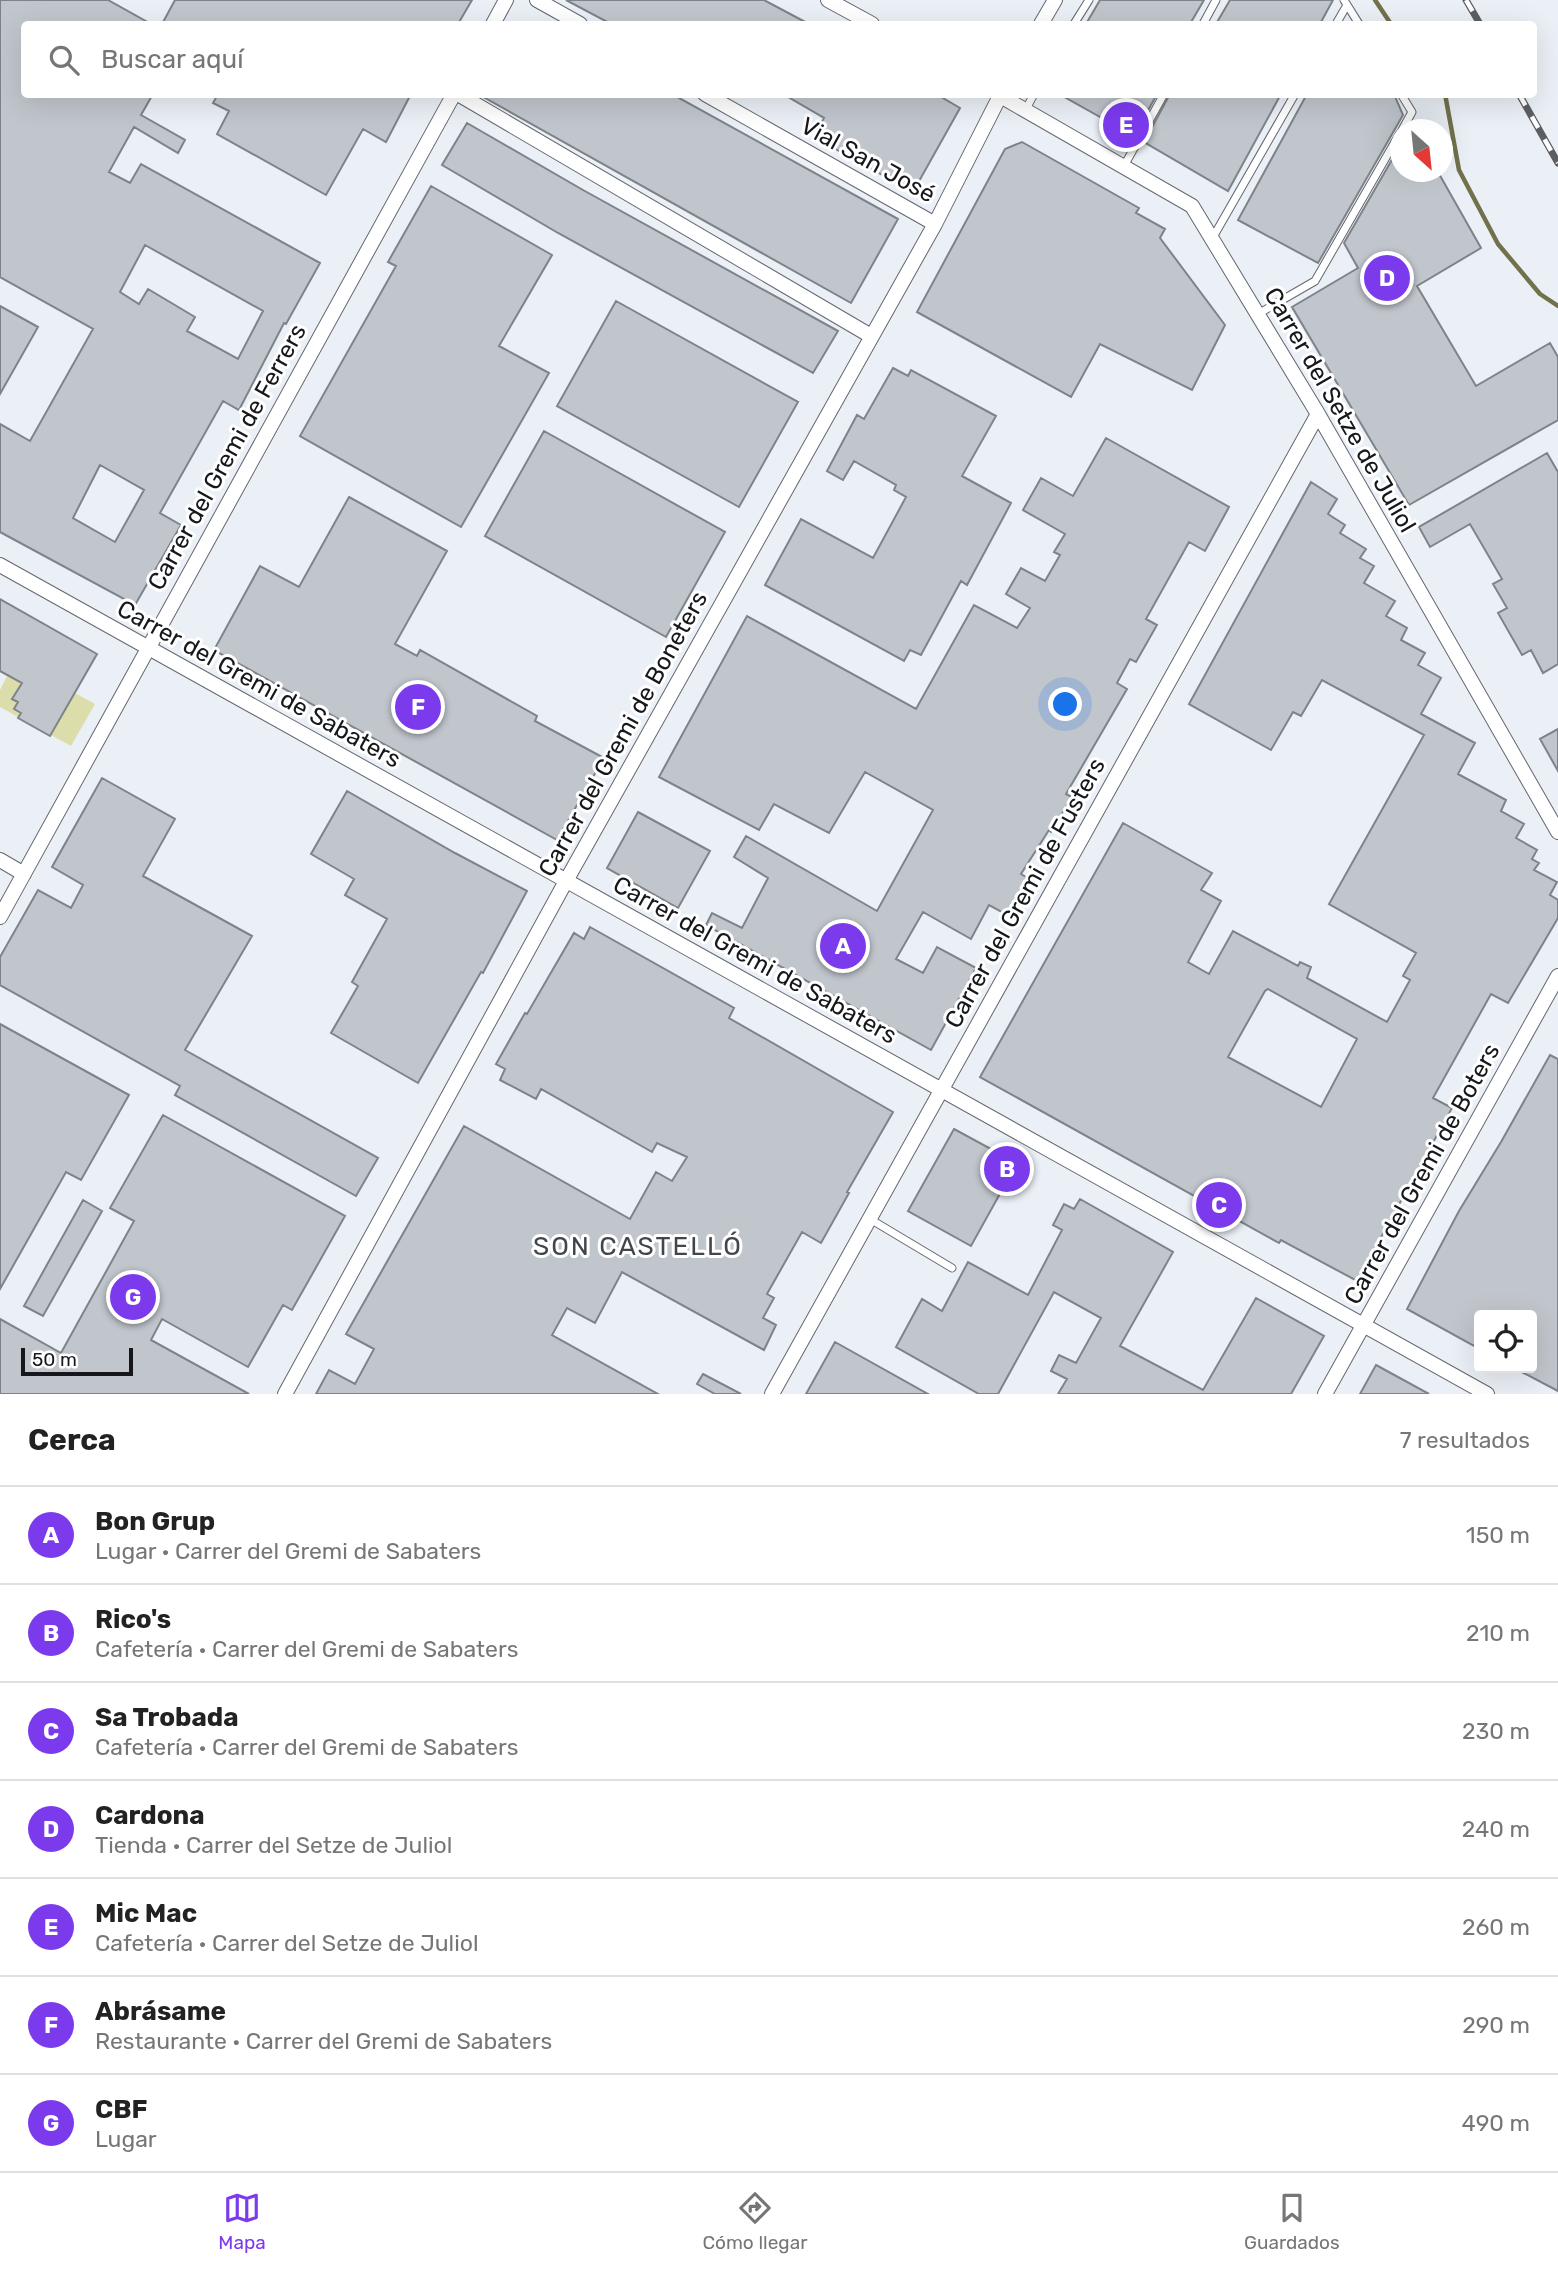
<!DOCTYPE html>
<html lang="es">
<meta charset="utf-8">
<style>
:root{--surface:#fff;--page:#f6f6f6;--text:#222;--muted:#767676;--line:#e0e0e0;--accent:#7c3aed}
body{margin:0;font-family:Rubik,sans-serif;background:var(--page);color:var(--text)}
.controls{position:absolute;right:21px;bottom:21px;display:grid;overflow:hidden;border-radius:7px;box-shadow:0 7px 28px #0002}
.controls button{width:63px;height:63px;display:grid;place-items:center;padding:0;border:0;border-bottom:2px solid var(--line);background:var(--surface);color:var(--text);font:35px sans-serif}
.compass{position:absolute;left:1390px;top:119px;width:63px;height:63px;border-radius:50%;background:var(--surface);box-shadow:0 7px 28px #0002;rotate:153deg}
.scale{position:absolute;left:21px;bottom:18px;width:112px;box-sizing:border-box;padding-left:7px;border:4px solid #15171a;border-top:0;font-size:19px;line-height:24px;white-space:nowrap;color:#15171a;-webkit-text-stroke:5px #fff;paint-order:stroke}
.you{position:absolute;left:1066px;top:705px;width:24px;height:24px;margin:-18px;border:5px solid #fff;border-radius:50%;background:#1a73e8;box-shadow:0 0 0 10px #1a73e833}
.badge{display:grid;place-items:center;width:46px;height:46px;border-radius:50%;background:var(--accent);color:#fff;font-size:23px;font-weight:700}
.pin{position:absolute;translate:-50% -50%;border:4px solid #fff;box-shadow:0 2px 7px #0006}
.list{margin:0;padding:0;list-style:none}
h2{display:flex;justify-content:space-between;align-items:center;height:91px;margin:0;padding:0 28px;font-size:30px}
h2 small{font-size:23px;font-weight:400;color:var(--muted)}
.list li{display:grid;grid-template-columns:46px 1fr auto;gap:21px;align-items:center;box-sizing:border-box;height:98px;padding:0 28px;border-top:2px solid var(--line)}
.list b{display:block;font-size:26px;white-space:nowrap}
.list p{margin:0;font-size:23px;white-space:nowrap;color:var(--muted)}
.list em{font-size:23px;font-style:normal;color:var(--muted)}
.icon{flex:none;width:38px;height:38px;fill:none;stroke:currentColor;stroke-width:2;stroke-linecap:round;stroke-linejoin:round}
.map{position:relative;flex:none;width:1558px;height:1394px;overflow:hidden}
.search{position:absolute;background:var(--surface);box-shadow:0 7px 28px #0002;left:21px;right:21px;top:21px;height:77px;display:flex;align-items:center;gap:18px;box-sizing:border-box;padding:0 24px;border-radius:7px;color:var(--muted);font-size:26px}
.sheet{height:777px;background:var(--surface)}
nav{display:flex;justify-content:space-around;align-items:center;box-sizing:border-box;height:98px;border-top:2px solid var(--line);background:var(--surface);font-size:19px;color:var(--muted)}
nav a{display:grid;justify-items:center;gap:4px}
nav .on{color:var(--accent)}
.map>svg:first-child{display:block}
.green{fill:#dbddab}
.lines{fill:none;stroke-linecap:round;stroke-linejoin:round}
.stream{stroke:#71724c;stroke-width:4.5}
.building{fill:#c1c6cd;stroke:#7e8389;stroke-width:2;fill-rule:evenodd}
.lane-casing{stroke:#63676e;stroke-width:9}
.street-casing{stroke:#63676e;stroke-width:16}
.lane{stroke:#fff;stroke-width:7}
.street{stroke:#fff;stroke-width:14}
.rail-casing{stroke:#5b5e62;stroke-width:7}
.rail{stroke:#fff;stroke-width:4.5;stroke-dasharray:13;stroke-linecap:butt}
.labels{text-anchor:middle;stroke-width:6;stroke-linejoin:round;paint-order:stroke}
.street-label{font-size:24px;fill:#15171a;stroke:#fff}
.neighbourhood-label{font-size:26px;letter-spacing:2px;fill:#42464c;stroke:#fff}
</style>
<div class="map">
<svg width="1558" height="1394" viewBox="0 0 1558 1394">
<rect width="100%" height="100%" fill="#ebf0f7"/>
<path class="green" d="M15 660 95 704 71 746 0 707V690Z"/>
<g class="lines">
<path class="stream" d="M1375 0 1391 24
M1445 94 1459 170 1498 244 1540 294 1558 306"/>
</g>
<path class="building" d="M0 0H108L151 24H24V94H153L141 115 185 140 178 153 134 127 109 172 130 183 141 164 320 263 286 324 284 323 239 410 223 401 160 513 181 525 135 605 0 532V424L30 441 93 329 0 277ZM145 245 263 311 238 359 187 331 195 317 148 289 139 304 120 292ZM100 465 144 490 115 542 73 518Z
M175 0H472L458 24H162Z
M566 0H764L809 24H611Z
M1100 0H1204L1190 24H1086Z
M1230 0H1333L1320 24H1216Z
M218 94H411L386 142 363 129 326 195 217 134 229 111 213 103Z
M478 94H672L898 219 851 303Z
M783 94H936L960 108 913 192 814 137 824 118Z
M1059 94H1157L1134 136Z
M1170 94H1281L1228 191 1144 142Z
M1307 94H1394L1403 115 1318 263 1238 220Z
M467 123 583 190 838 331 813 373 558 233 442 165Z
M1022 142 1139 208 1136 213 1165 229 1160 238 1225 325 1192 390 1100 344 1071 397 917 312 1005 149Z
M1401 144V172H1438L1481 248 1417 286 1476 386 1550 343 1558 357V420L1409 505 1292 307 1358 268 1344 243Z
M431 186 552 255 499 346 549 373 461 527 300 436 396 266 388 262Z
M616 301 798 402 739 507 557 406Z
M0 306 38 327 0 394Z
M893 368 908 376 911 370 996 416 962 476 1011 503 967 585 961 581 921 655 910 650 904 661 765 585 801 519 873 558 906 497 894 490 896 485 854 461 843 480 827 471 857 415 864 419Z
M544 431 725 532 666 637 485 536Z
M1106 438 1229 507 1205 551 1189 542 1146 619 1157 625 1136 662 1130 659 1117 683 1127 689 1066 794 1072 797 1051 832 1049 830 1021 874 1031 880 1011 917 989 905 971 939 923 912 896 959 923 973 937 947 976 968 931 1050 706 925 712 913 742 928 768 878 734 857 746 836 877 911 933 810 865 772 829 833 774 804 759 830 659 777 747 616 916 709 974 605 1017 628 1030 608 1006 594 1021 568 1045 581 1060 555 1054 552 1065 534 1023 510 1041 478 1073 496Z
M1547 453 1558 472V664L1543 673 1531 650 1522 655 1498 613 1507 608 1493 584 1502 579 1470 524 1430 547 1419 527Z
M1311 482 1337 499 1328 514 1345 525 1340 533 1366 549 1360 558 1374 566 1364 583 1395 601 1386 616 1407 628 1401 640 1425 653 1418 665 1441 678 1421 714 1475 743 1458 774 1506 800 1501 811 1524 824 1516 838 1537 850 1532 859 1539 863 1534 870 1557 882 1550 895 1558 900V918L1508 1003 1491 994 1433 1098 1452 1108 1357 1281 1281 1240 1279 1243 980 1077 1123 823 1212 873 1201 890 1221 901 1188 962 1209 974 1233 931 1298 966 1300 962 1311 967 1307 978 1387 1022 1410 980 1403 976 1416 953 1329 904 1424 735 1322 680 1301 716 1293 712 1271 750 1189 704ZM1268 989 1357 1039 1321 1107 1228 1057 1265 991Z
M349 497 447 551 395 644 417 656 420 650 537 716 535 721 604 758 557 840 214 650 260 566 299 587Z
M0 599 97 654 50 736 18 718 21 713 14 709 18 702 12 699 22 683 0 671Z
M1558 729V771L1540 739Z
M102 778 175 819 143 876 252 936 185 1050 378 1158 356 1196 175 1095 180 1086 0 985V957L38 890 71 908 83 885 52 867Z
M347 791 455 853 527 891 483 973 481 972 418 1083 331 1033 358 986 352 982 387 919 345 895 354 879 311 854Z
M638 812 710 851 678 908 607 868Z
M590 927 734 1008 729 1018 893 1112 847 1192 849 1193 821 1243 802 1232 767 1294 774 1298 763 1318 776 1325 764 1350 622 1272 595 1323 567 1308 552 1335 658 1394H316L329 1370 355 1384 374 1349 346 1334 464 1126 630 1219 656 1172 672 1181 687 1157 657 1143 652 1152 541 1089 536 1099 500 1080 505 1069 496 1064 525 1013 527 1014 574 933 584 939Z
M0 1024 129 1095 81 1180 66 1172 0 1289Z
M1550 1055 1558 1059V1391L1514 1368H1532V1315H1479V1337L1474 1346 1407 1309 1459 1211 1501 1142Z
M163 1115 345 1216 292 1310 283 1305 248 1367 162 1319 151 1340 249 1394H0V1319L61 1353 134 1221 110 1208Z
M954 1129 1017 1163 971 1246 908 1211Z
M1080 1199 1173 1252 1120 1346 1203 1390 1256 1298 1324 1336 1291 1394H1058L1067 1379 1051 1371 1059 1355 1076 1363 1101 1318 1054 1292 998 1394H979L896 1347 922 1299 942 1311 968 1262 1028 1295 1062 1230 1053 1225 1064 1204 1074 1209Z
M83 1200 102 1211 43 1316 24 1306Z
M835 1342 928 1394H806Z
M1376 1365 1429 1394H1360Z
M703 1374 741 1394H715L697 1384Z"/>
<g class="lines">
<defs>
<path id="lane" d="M1344 0 1359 24
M1074 24 1089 0
M1203 24 1216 0
M1336 24 1347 5
M1401 94 1412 112 1402 130
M1026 109 1034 94
M1124 166 1164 94
M1212 239 1295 94
M1258 314 1315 281 1400 133
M870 1219 952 1268"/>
<path id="street" d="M537 0 580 24
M828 0 872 24
M493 24 506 0
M1041 24 1055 0
M458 94 871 336
M705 94 935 224
M997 94 1192 206 1318 414 1558 832
M0 565 1487 1394
M0 860 24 874
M0 917 454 94
M285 1394 566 881 935 224 1001 94
M772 1394 1318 414
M1325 1394 1558 976"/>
</defs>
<use href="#lane" class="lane-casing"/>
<use href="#street" class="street-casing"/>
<use href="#lane" class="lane"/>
<use href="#street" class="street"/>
<defs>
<path id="rail" d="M1466 0 1480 24
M1519 94 1558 163"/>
</defs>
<use href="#rail" class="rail-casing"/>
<use href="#rail" class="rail"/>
</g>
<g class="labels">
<g class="street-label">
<text transform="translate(868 160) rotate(29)" y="8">Vial San José</text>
<text transform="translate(1340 410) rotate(60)" y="8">Carrer del Setze de Juliol</text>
<text transform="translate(227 457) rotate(-61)" y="8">Carrer del Gremi de Ferrers</text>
<text transform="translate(259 684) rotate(29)" y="8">Carrer del Gremi de Sabaters</text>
<text transform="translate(623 734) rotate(-61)" y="8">Carrer del Gremi de Boneters</text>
<text transform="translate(1025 893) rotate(-61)" y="8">Carrer del Gremi de Fusters</text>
<text transform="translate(755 960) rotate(29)" y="8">Carrer del Gremi de Sabaters</text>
<text transform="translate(1422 1174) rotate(-61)" y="8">Carrer del Gremi de Boters</text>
</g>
<g class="neighbourhood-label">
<text x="638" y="1255">SON CASTELLÓ</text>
</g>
</g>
</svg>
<div class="controls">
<button><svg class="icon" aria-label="locate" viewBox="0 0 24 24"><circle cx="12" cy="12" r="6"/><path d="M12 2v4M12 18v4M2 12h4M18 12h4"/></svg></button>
</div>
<svg class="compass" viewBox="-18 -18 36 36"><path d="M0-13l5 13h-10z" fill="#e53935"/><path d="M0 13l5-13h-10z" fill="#767676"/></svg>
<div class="scale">50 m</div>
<div class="you"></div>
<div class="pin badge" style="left:843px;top:946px">A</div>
<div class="pin badge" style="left:1007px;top:1169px">B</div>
<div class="pin badge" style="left:1219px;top:1205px">C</div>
<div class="pin badge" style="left:1387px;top:278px">D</div>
<div class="pin badge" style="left:1126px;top:125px">E</div>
<div class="pin badge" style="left:418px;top:707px">F</div>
<div class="pin badge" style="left:133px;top:1297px">G</div>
<div class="search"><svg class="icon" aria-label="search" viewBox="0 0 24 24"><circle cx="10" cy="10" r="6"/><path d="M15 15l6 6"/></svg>Buscar aquí</div>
</div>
<section class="sheet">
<h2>Cerca<small>7 resultados</small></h2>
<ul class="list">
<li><span class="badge">A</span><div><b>Bon Grup</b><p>Lugar · Carrer del Gremi de Sabaters</p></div><em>150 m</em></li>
<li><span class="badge">B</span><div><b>Rico's</b><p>Cafetería · Carrer del Gremi de Sabaters</p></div><em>210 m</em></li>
<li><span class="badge">C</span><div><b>Sa Trobada</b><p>Cafetería · Carrer del Gremi de Sabaters</p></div><em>230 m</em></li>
<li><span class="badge">D</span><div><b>Cardona</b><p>Tienda · Carrer del Setze de Juliol</p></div><em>240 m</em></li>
<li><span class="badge">E</span><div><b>Mic Mac</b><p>Cafetería · Carrer del Setze de Juliol</p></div><em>260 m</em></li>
<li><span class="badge">F</span><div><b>Abrásame</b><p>Restaurante · Carrer del Gremi de Sabaters</p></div><em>290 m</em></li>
<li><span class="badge">G</span><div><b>CBF</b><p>Lugar</p></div><em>490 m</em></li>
</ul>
</section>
<nav>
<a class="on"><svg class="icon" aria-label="map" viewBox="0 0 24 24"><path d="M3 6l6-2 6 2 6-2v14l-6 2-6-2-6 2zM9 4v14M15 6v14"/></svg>Mapa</a>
<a><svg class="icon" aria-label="directions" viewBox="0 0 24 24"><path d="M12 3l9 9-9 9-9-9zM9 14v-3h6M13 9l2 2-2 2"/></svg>Cómo llegar</a>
<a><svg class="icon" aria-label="saved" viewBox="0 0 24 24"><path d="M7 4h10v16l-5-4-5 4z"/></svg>Guardados</a>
</nav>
